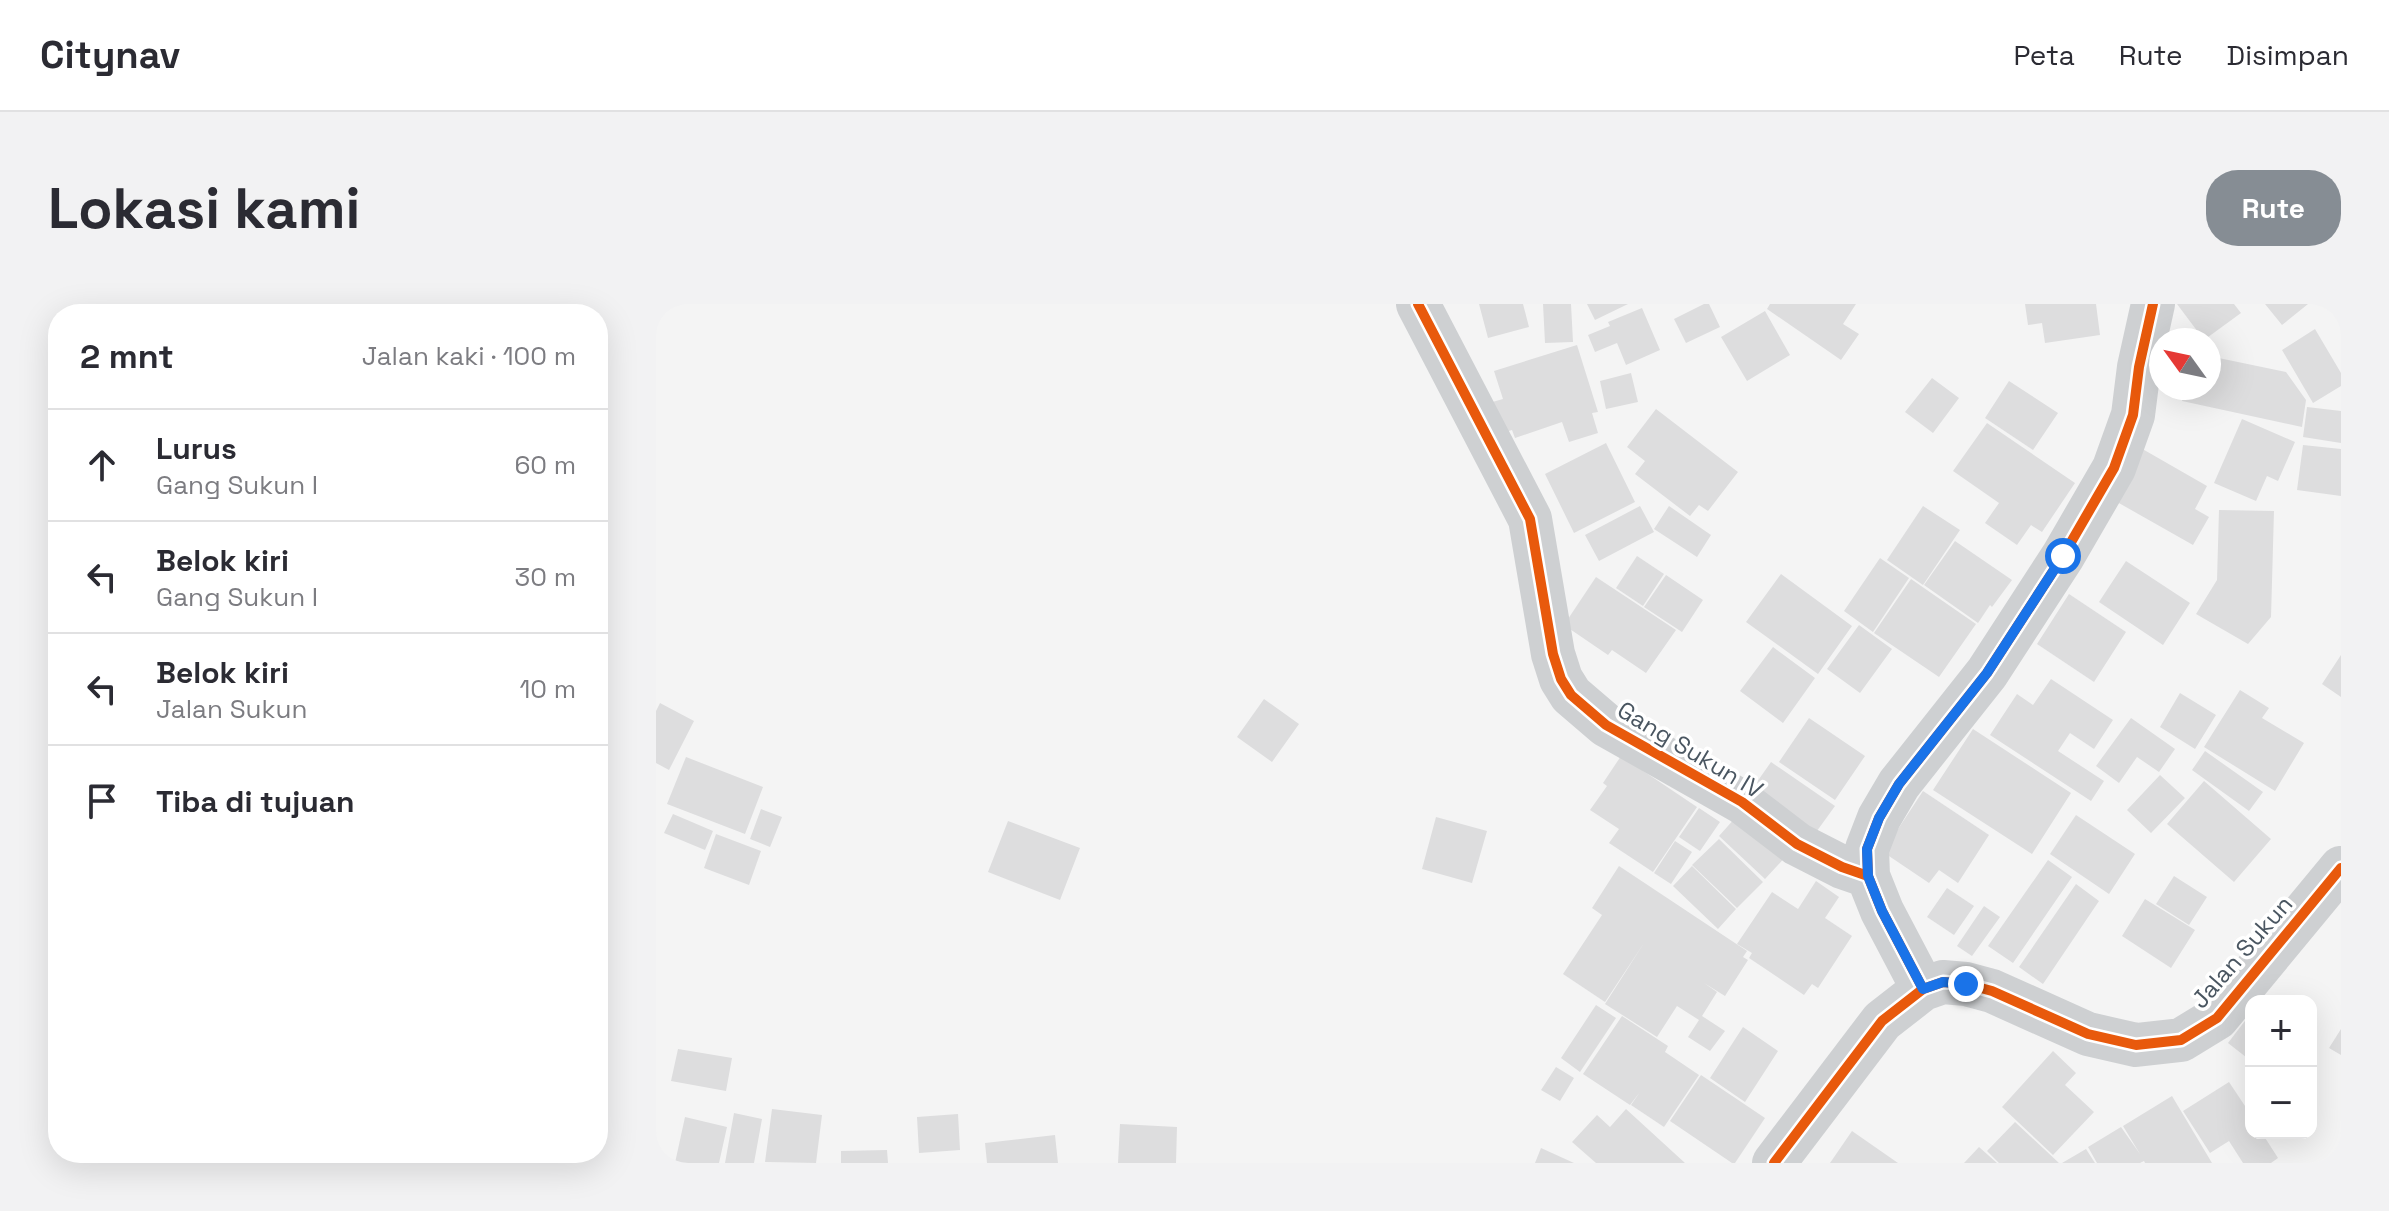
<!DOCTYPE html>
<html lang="id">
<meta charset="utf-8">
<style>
:root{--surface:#fff;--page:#f2f2f3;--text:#2b2b33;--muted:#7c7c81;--line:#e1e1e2;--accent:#868d94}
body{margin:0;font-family:"Space Grotesk",sans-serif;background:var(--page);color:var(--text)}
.controls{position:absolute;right:24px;bottom:24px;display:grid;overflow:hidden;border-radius:16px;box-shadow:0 8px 32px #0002}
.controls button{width:72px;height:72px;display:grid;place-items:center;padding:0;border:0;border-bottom:2px solid var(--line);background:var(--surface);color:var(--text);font:40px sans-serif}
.compass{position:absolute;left:1493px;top:24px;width:72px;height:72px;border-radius:50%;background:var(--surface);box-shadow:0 8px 32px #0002;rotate:303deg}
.stop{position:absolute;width:24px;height:24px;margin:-18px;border:6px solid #1a73e8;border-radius:50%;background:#fff}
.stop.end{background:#1a73e8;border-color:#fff;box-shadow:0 2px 8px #0008}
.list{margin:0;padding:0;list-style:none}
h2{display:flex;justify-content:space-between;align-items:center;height:104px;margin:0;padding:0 32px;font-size:34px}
h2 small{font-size:26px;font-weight:400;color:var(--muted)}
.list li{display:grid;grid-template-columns:52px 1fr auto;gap:24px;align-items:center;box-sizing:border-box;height:112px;padding:0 32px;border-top:2px solid var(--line)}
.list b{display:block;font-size:30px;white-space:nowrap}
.list p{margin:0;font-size:26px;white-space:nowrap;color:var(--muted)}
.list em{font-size:26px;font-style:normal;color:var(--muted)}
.icon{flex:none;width:44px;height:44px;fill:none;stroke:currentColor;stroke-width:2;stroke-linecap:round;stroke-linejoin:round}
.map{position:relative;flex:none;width:1685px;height:859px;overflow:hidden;border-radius:32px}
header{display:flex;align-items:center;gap:48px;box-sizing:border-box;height:112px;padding:0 40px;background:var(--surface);border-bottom:2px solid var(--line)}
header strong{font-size:38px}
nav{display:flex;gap:44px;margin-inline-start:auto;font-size:28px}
.intro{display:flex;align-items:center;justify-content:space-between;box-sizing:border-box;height:192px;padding:0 48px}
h1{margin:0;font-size:56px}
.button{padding:20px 36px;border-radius:32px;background:var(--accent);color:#fff;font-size:28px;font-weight:700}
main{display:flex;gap:48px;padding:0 48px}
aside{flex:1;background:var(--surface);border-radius:32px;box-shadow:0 8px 32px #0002}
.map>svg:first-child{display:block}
.building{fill:#ddddde}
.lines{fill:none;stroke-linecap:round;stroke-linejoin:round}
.minor{stroke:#ced0d2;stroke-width:44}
.cycleway-casing{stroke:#fff;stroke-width:15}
.cycleway{stroke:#e8590c;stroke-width:10}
.route{stroke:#1a73e8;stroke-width:10}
.labels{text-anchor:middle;stroke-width:7;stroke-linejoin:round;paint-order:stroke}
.street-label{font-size:24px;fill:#4a5661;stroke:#fff}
</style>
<header>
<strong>Citynav</strong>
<nav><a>Peta</a><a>Rute</a><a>Disimpan</a></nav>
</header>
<div class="intro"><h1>Lokasi kami</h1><a class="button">Rute</a></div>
<main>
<aside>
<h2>2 mnt<small>Jalan kaki · 100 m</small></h2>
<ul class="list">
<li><svg class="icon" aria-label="ahead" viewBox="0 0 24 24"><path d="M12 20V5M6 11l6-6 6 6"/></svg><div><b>Lurus</b><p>Gang Sukun I</p></div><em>60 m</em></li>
<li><svg class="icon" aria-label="left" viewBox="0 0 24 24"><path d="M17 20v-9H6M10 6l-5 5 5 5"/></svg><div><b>Belok kiri</b><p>Gang Sukun I</p></div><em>30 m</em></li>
<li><svg class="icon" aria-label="left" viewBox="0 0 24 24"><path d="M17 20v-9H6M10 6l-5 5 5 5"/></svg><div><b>Belok kiri</b><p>Jalan Sukun</p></div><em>10 m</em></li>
<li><svg class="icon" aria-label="arrive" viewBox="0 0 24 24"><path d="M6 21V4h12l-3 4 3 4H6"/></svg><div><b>Tiba di tujuan</b></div></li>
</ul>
</aside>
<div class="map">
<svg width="1685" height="859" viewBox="0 0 1685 859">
<rect width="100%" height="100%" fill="#f4f4f4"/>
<path class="building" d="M823 0H867L873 23 832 34Z
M887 0H915L917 38 889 39Z
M931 0H972L939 16Z
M1048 0H1053L1064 23 1030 39 1018 15Z
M1114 0H1200L1187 20 1203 30 1185 56 1111 5Z
M1369 0H1440L1444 31 1389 39 1386 19 1372 21Z
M1521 0H1578L1585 9 1548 36Z
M1609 0H1652L1626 21Z
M986 4 1004 46 970 61 961 39 939 48 932 31 954 22 952 18Z
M1109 7 1134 51 1091 77 1065 33Z
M1659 25 1685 69V82L1657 99 1626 46Z
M921 41 942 108 936 109 942 129 913 138 906 118 859 134 856 126 843 130 833 99 847 95 838 67Z
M1553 52 1630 68 1650 96 1646 123 1526 97 1529 84H1553Z
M975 69 982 98 950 105 944 77Z
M1276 74 1303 94 1277 129 1249 108Z
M1353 77 1402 109 1377 146 1329 114Z
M1651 103 1685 107V139L1647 133Z
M1000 105 1082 168 1052 207 1043 201 1034 212 979 170 989 157 971 143Z
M1586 115 1639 138 1622 177 1611 172 1600 197 1558 179Z
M1331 119 1419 179 1386 228 1375 221 1361 241 1329 219 1343 199 1297 167Z
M950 139 979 198 918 229 889 170Z
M1647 141 1685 145V192L1641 186Z
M1483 143 1551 182 1539 205 1553 213 1537 241 1454 194Z
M984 202 998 228 943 257 929 231Z
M1013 202 1055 231 1041 253 998 225Z
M1267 202 1304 226 1267 281 1231 256Z
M1563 206 1618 207 1615 313 1592 340 1540 310 1561 276Z
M1299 237 1356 276 1336 303 1334 301 1322 319 1268 281Z
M981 252 1008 270 987 302 960 284Z
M1224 254 1253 274 1217 328 1188 307Z
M1470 257 1534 299 1507 341 1443 298Z
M1125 270 1196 322 1162 370 1090 318Z
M1010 271 1047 296 1026 328 988 303Z
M940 273 1020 326 990 369 956 346 952 351 908 321Z
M1255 275 1320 320 1283 373 1218 329Z
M1413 290 1470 328 1438 378 1381 340Z
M1203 321 1236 345 1204 389 1171 365Z
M1117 343 1159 374 1127 419 1084 387Z
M1685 351V393L1666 380Z
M1395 375 1457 416 1438 445 1414 429 1402 447 1448 477 1435 497 1334 431 1361 390 1377 401Z
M1584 386 1613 404 1606 414 1648 439 1619 487 1548 443Z
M1524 389 1560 411 1539 445 1504 423Z
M608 395 643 420 616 458 581 433Z
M4 399 38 417 13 466 0 459V407Z
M1153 414 1209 452 1179 496 1123 458Z
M1475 414 1519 445 1503 468 1481 453 1463 479 1440 462Z
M1317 425 1415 489 1376 550 1277 486Z
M1549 447 1607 488 1593 507 1536 466Z
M965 452 1041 503 997 568 953 539 963 525 934 506 951 482 947 479Z
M30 453 107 483 89 530 11 500Z
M1115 458 1179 502 1153 538 1089 495Z
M1504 471 1529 494 1495 529 1471 506Z
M1548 477 1615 535 1578 578 1511 520Z
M1267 487 1333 531 1302 579 1283 566 1273 579 1227 548Z
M1043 504 1064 518 1044 547 1023 533Z
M1088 504 1134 548 1109 575 1063 532Z
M105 505 126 513 114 543 94 535Z
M17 510 57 527 49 546 8 529Z
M1420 511 1479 550 1453 590 1394 550Z
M780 513 831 527 816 579 766 565Z
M352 517 424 544 404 596 332 568Z
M60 530 105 547 93 581 48 564Z
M1063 535 1107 578 1081 604 1036 561Z
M1019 537 1036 548 1015 580 998 569Z
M1392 556 1416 573 1357 659 1332 642Z
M963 562 1091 647 1087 653 1092 656 1069 692 1048 679 1061 688 1046 712 1069 727 1054 747 1032 733 1043 716 1021 702 1001 733 949 700 988 639 949 698 907 670 946 611 936 604Z
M1036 562 1080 605 1062 625 1017 582Z
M1518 572 1551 593 1533 621 1500 600Z
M1160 577 1183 593 1169 614 1196 632 1162 684 1156 680 1148 691 1093 654 1096 649 1081 640 1116 588 1142 605Z
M1420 580 1443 597 1387 680 1363 663Z
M1291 584 1318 602 1298 631 1271 613Z
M1489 595 1539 626 1515 664 1466 632Z
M1328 602 1344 613 1316 652 1301 642Z
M940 701 960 714 924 768 905 754Z
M1595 709V757L1572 739Z
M966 712 1012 742 1009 748 1043 771 1008 823 975 801 984 788 974 801 927 770Z
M1087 723 1122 747 1089 798 1054 774Z
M1685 725V751L1673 744Z
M22 745 76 754 70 787 15 777Z
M1397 747 1420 769 1409 781 1438 808 1397 851 1346 803Z
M900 763 918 774 904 797 885 786Z
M1045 771 1109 814 1079 859H1076L1014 817Z
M1573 778 1595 811V829H1606L1622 854 1615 859H1587L1573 837 1554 849 1527 807Z
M1516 792 1556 859H1489L1488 857 1484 859H1441L1432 843 1465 823 1484 850 1467 822Z
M116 805 166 811 160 859 109 858Z
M970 805 1029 859H940L916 838 941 811 954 823Z
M78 809 106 815 98 859H69Z
M302 810 304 846 263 849 261 813Z
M29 813 71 823 63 859H19Z
M1359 818 1403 859H1343L1331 847Z
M464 820 521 823 520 859H462Z
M1196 827 1242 859H1174Z
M399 831 402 859H331L329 839Z
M1323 843 1341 859H1308Z
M885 844 918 859H879Z
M1430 845 1439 859H1406Z
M231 846 232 859H185V847Z"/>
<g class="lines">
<path class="minor" d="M762 0 874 215 897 350 905 375 915 391 950 421 1086 498 1141 540 1186 563 1212 572
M1267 685 1226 607 1212 572 1211 545 1223 514 1243 480 1331 369 1407 252 1458 164 1477 111 1483 63 1497 0
M1118 859 1226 717 1267 685 1287 678 1310 680 1336 687 1432 730 1480 741 1525 736 1561 714 1685 564"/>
<defs>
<path id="cycleway" d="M762 0 874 215 897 350 905 375 915 391 950 421 1086 498 1141 540 1186 563 1212 572
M1267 685 1226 607 1212 572 1211 545 1223 514 1243 480 1331 369 1407 252 1458 164 1477 111 1483 63 1497 0
M1118 859 1226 717 1267 685 1287 678 1310 680 1336 687 1432 730 1480 741 1525 736 1561 714 1685 564"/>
</defs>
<use href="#cycleway" class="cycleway-casing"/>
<use href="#cycleway" class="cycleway"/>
</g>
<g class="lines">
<path class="route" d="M1310 680 1287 678 1267 685 1226 607 1212 572 1211 545 1223 514 1243 480 1331 369 1407 252"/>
</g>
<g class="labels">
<g class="street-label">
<text transform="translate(1034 446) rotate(31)" y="8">Gang Sukun IV</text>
<text transform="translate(1586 648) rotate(-49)" y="8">Jalan Sukun</text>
</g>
</g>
</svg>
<div class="controls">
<button>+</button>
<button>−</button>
</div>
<svg class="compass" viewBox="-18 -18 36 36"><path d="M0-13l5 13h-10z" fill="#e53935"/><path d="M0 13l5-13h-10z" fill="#7c7c81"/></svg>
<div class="stop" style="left:1407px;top:252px"></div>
<div class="stop end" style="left:1310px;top:680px"></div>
</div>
</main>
